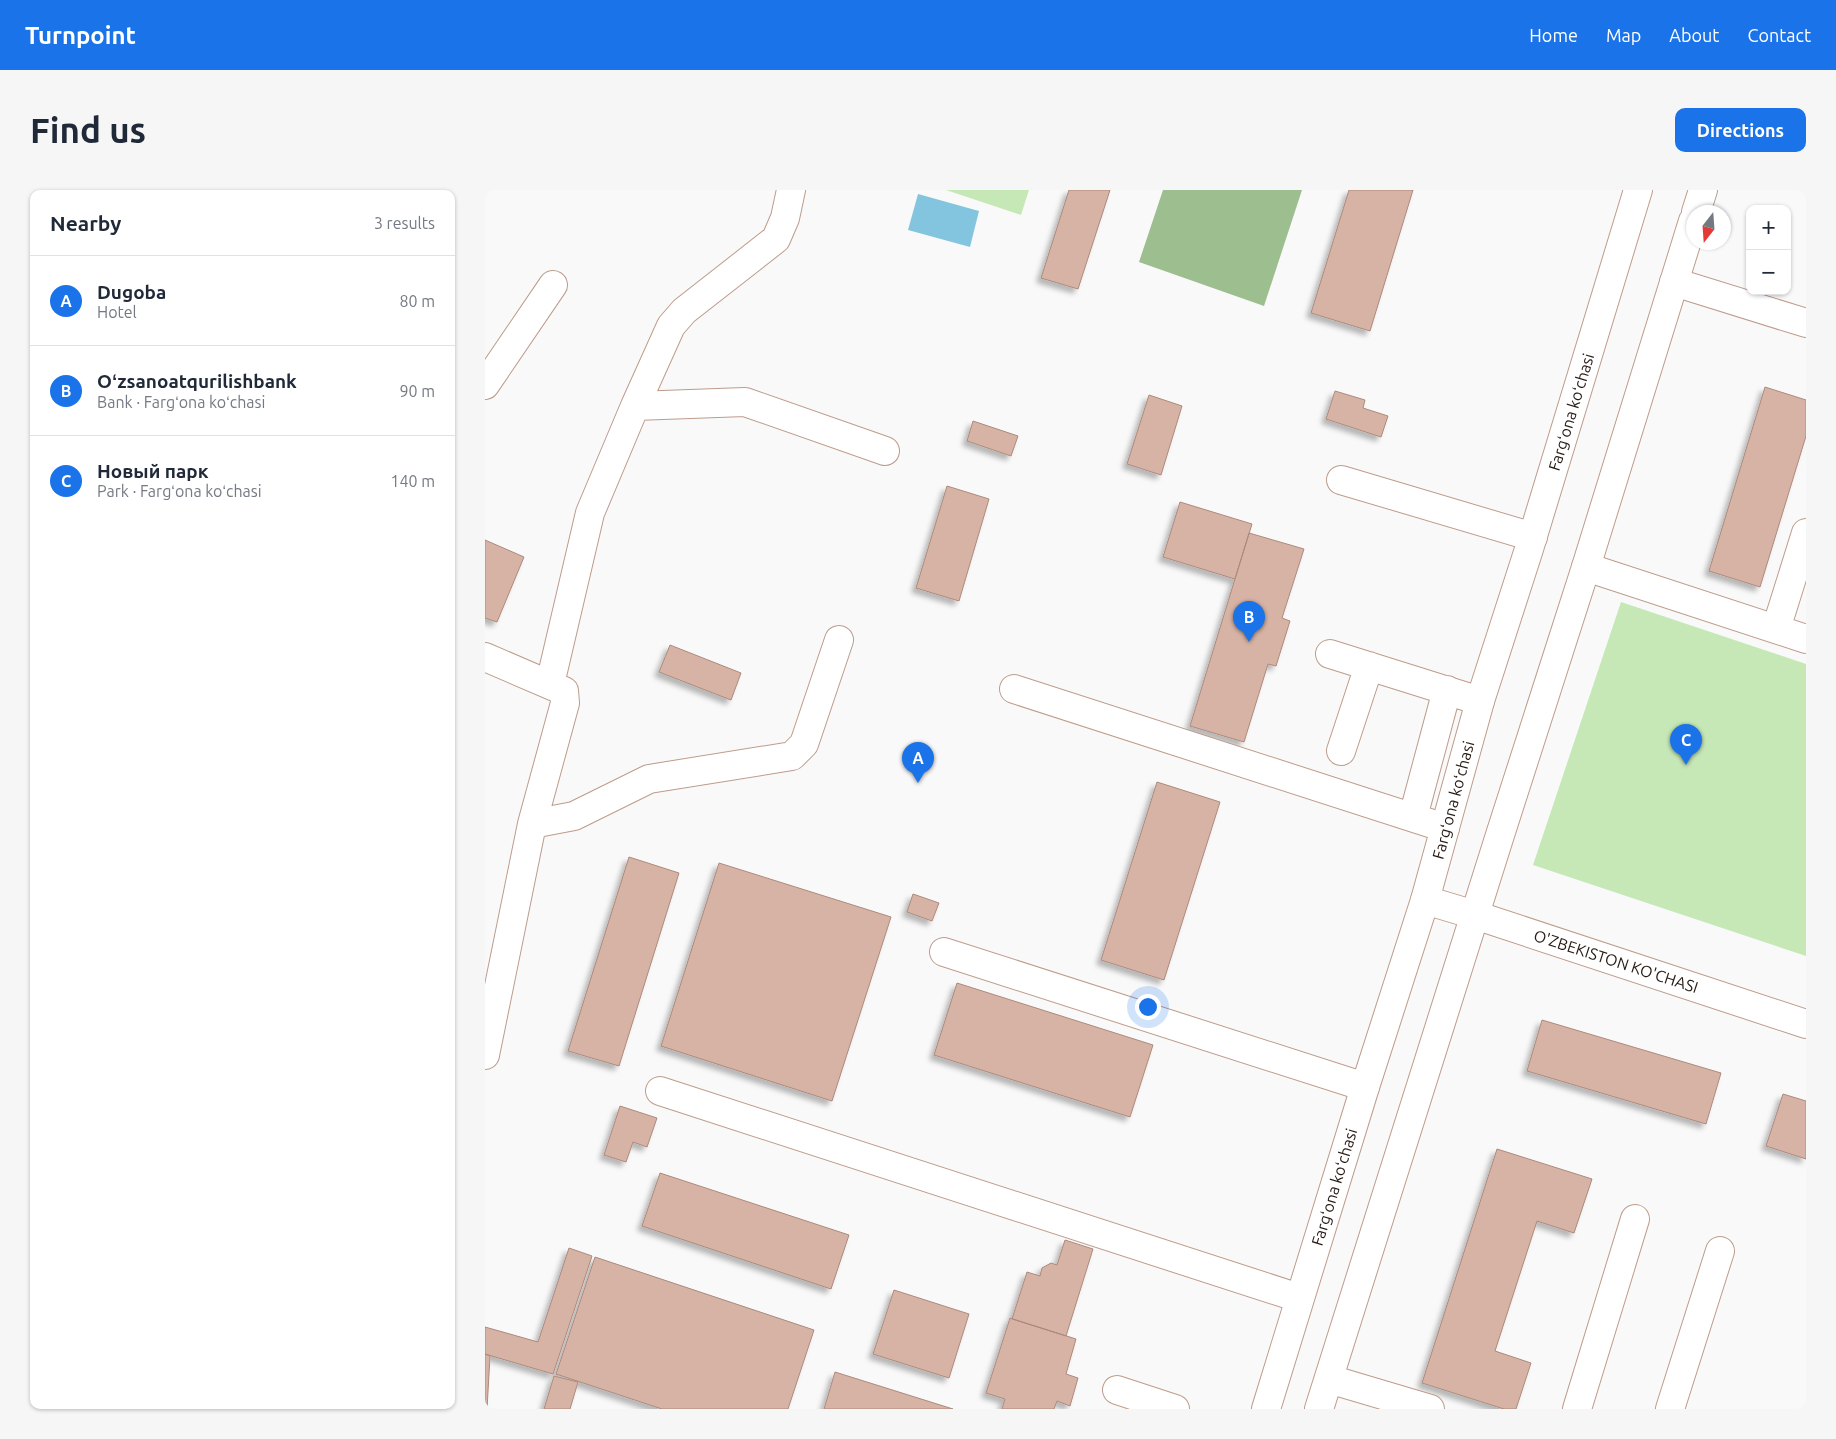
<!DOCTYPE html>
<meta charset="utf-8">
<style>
:root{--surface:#fff;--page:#f6f6f7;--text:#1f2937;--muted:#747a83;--line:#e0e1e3;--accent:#1a73e8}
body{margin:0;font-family:Ubuntu,sans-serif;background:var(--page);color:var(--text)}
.controls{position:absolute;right:15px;top:15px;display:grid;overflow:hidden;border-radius:10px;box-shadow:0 1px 4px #0004}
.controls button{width:45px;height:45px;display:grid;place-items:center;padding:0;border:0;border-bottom:1px solid var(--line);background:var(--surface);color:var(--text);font:25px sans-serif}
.compass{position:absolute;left:1201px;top:15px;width:45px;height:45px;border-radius:50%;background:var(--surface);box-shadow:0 1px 4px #0004;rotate:197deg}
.you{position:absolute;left:662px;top:816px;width:18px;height:18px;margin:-12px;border:4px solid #fff;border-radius:50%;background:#1a73e8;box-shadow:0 0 0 8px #1a73e833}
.badge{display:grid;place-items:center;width:32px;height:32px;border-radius:50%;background:var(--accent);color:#fff;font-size:16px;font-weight:700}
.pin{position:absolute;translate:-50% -41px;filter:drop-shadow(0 1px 2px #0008)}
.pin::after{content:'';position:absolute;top:26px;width:18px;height:15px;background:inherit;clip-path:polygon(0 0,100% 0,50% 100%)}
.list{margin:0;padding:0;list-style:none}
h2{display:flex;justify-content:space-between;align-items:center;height:65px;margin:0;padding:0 20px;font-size:21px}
h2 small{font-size:16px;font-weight:400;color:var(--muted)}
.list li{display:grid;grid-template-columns:32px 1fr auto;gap:15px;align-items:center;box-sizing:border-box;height:90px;padding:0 20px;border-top:1px solid var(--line)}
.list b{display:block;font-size:19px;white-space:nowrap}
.list p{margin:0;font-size:16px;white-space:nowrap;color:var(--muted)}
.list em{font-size:16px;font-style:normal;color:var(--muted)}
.map{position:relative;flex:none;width:1321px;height:1219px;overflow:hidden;border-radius:10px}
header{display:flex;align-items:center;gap:30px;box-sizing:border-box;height:70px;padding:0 25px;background:var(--accent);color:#fff}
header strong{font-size:24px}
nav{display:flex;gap:28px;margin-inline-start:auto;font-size:18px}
.intro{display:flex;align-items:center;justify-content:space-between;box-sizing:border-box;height:120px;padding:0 30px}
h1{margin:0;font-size:35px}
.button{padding:12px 22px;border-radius:10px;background:var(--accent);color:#fff;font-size:18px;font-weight:700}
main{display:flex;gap:30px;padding:0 30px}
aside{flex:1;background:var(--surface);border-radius:10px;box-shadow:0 1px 4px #0004}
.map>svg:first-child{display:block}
.green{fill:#c6e8b7}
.forest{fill:#9dbe8e}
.water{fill:#83c5de}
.building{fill:#d7b3a5;stroke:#ac8a7d;filter:url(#shadow)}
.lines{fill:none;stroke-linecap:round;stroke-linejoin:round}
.minor-casing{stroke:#bd9c8c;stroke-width:30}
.major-casing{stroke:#bd9c8c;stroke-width:30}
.minor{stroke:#fff;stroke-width:28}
.major{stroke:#fff;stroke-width:28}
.labels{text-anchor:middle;stroke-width:5;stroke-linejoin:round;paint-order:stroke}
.street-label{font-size:16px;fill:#251913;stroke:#fff}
</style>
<header>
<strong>Turnpoint</strong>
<nav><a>Home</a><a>Map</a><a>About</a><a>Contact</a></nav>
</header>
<div class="intro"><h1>Find us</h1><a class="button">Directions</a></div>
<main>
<aside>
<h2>Nearby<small>3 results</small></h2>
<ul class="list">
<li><span class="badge">A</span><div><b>Dugoba</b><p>Hotel</p></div><em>80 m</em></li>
<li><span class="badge">B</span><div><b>Oʻzsanoatqurilishbank</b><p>Bank · Fargʻona koʻchasi</p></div><em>90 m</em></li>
<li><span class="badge">C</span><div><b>Новый парк</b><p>Park · Fargʻona koʻchasi</p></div><em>140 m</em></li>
</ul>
</aside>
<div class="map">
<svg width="1321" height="1219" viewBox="0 0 1321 1219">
<defs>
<filter id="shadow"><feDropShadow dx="-4.5" dy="4.5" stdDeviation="2.5" flood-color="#0004"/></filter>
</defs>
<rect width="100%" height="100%" fill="#f9f9f9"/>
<path class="green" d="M461 0H544L536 25Z
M1136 412 1321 474V766L1048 675Z"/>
<path class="forest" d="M678 0H817L779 116 654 72Z"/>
<path class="water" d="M433 4 494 21 485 57 423 40Z"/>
<path class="building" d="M584 0H625L593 99 556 88Z
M864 0H928L885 141 826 123Z
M1280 197 1321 210V246L1275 397 1224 381Z
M850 201 880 210 878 218 903 226 896 247 841 229Z
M664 205 697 216 676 285 642 274Z
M488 231 533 246 526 266 482 251Z
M462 296 504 309 474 411 431 398Z
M695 312 767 334 750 389 678 367Z
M764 343 819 359 797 428 805 431 791 476 783 474 759 552 705 536Z
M0 350 39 367 12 432 0 428Z
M185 455 256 483 246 510 174 482Z
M672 592 735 612 679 790 616 770Z
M144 667 194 683 134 876 83 861Z
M234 673 406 727 347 911 176 856Z
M428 704 454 713 447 731 422 722Z
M472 793 668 855 645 927 449 865Z
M1057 830 1236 883 1221 934 1042 881Z
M1298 904 1321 911V969L1281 956Z
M135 916 172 928 162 957 148 952 141 972 119 965Z
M1012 959 1107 989 1089 1043 1052 1031 1010 1161 1046 1173 1031 1219H1019L937 1193Z
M175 983 364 1045 346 1099 157 1036Z
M580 1050 608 1059 581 1146 527 1129 542 1082 555 1086 557 1078 566 1073 572 1075Z
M84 1058 107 1066 68 1184 0 1164V1137L53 1152Z
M110 1067 329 1140 303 1219H177L71 1184Z
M409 1100 484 1124 464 1188 388 1164Z
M525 1128 591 1149 581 1184 593 1188 585 1216 572 1211 569 1219H517L520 1209 501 1203Z
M0 1164 5 1166 2 1219H0Z
M350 1182 468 1219H339Z
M69 1186 93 1192 85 1219H59Z"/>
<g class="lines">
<defs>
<path id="minor" d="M1189 92 1321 133
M0 195 68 95
M150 216 186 136 199 121 291 49 300 28 306 0
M856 290 1048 347
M1101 377 1321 449
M1291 439 1321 343
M845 464 995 511
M0 467 79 501 80 513 47 634 0 865
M65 494 105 323 150 216 260 212 400 261
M529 499 960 638
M856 561 884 476
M928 627 962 500
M47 634 89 626 164 589 307 566 319 554 354 450
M940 710 990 725 1321 834
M459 762 880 897
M175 901 814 1108
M844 1189 945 1219
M632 1200 690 1219
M1092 1219 1150 1029
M1185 1219 1235 1061"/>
<path id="major" d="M1211 22 1218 0
M781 1219 880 897 940 710 995 511 1044 359 1153 0
M834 1219 1015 645 1101 377 1208 31"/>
</defs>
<use href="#minor" class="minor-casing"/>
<use href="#major" class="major-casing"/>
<use href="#minor" class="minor"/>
<use href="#major" class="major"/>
</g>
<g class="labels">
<g class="street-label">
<text transform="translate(1086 222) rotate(-73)" y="6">Fargʻona koʻchasi</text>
<text transform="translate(968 610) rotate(-75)" y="6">Fargʻona koʻchasi</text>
<text transform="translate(1131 771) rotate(18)" y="6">O'ZBEKISTON KO'CHASI</text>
<text transform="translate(849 997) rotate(-73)" y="6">Fargʻona koʻchasi</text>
</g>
</g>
</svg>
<div class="controls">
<button>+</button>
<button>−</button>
</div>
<svg class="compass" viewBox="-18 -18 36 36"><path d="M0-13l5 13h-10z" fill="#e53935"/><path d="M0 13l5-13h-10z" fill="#747a83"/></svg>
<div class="you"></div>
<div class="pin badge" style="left:433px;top:593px">A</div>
<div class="pin badge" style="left:764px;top:452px">B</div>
<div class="pin badge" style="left:1201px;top:575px">C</div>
</div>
</main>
